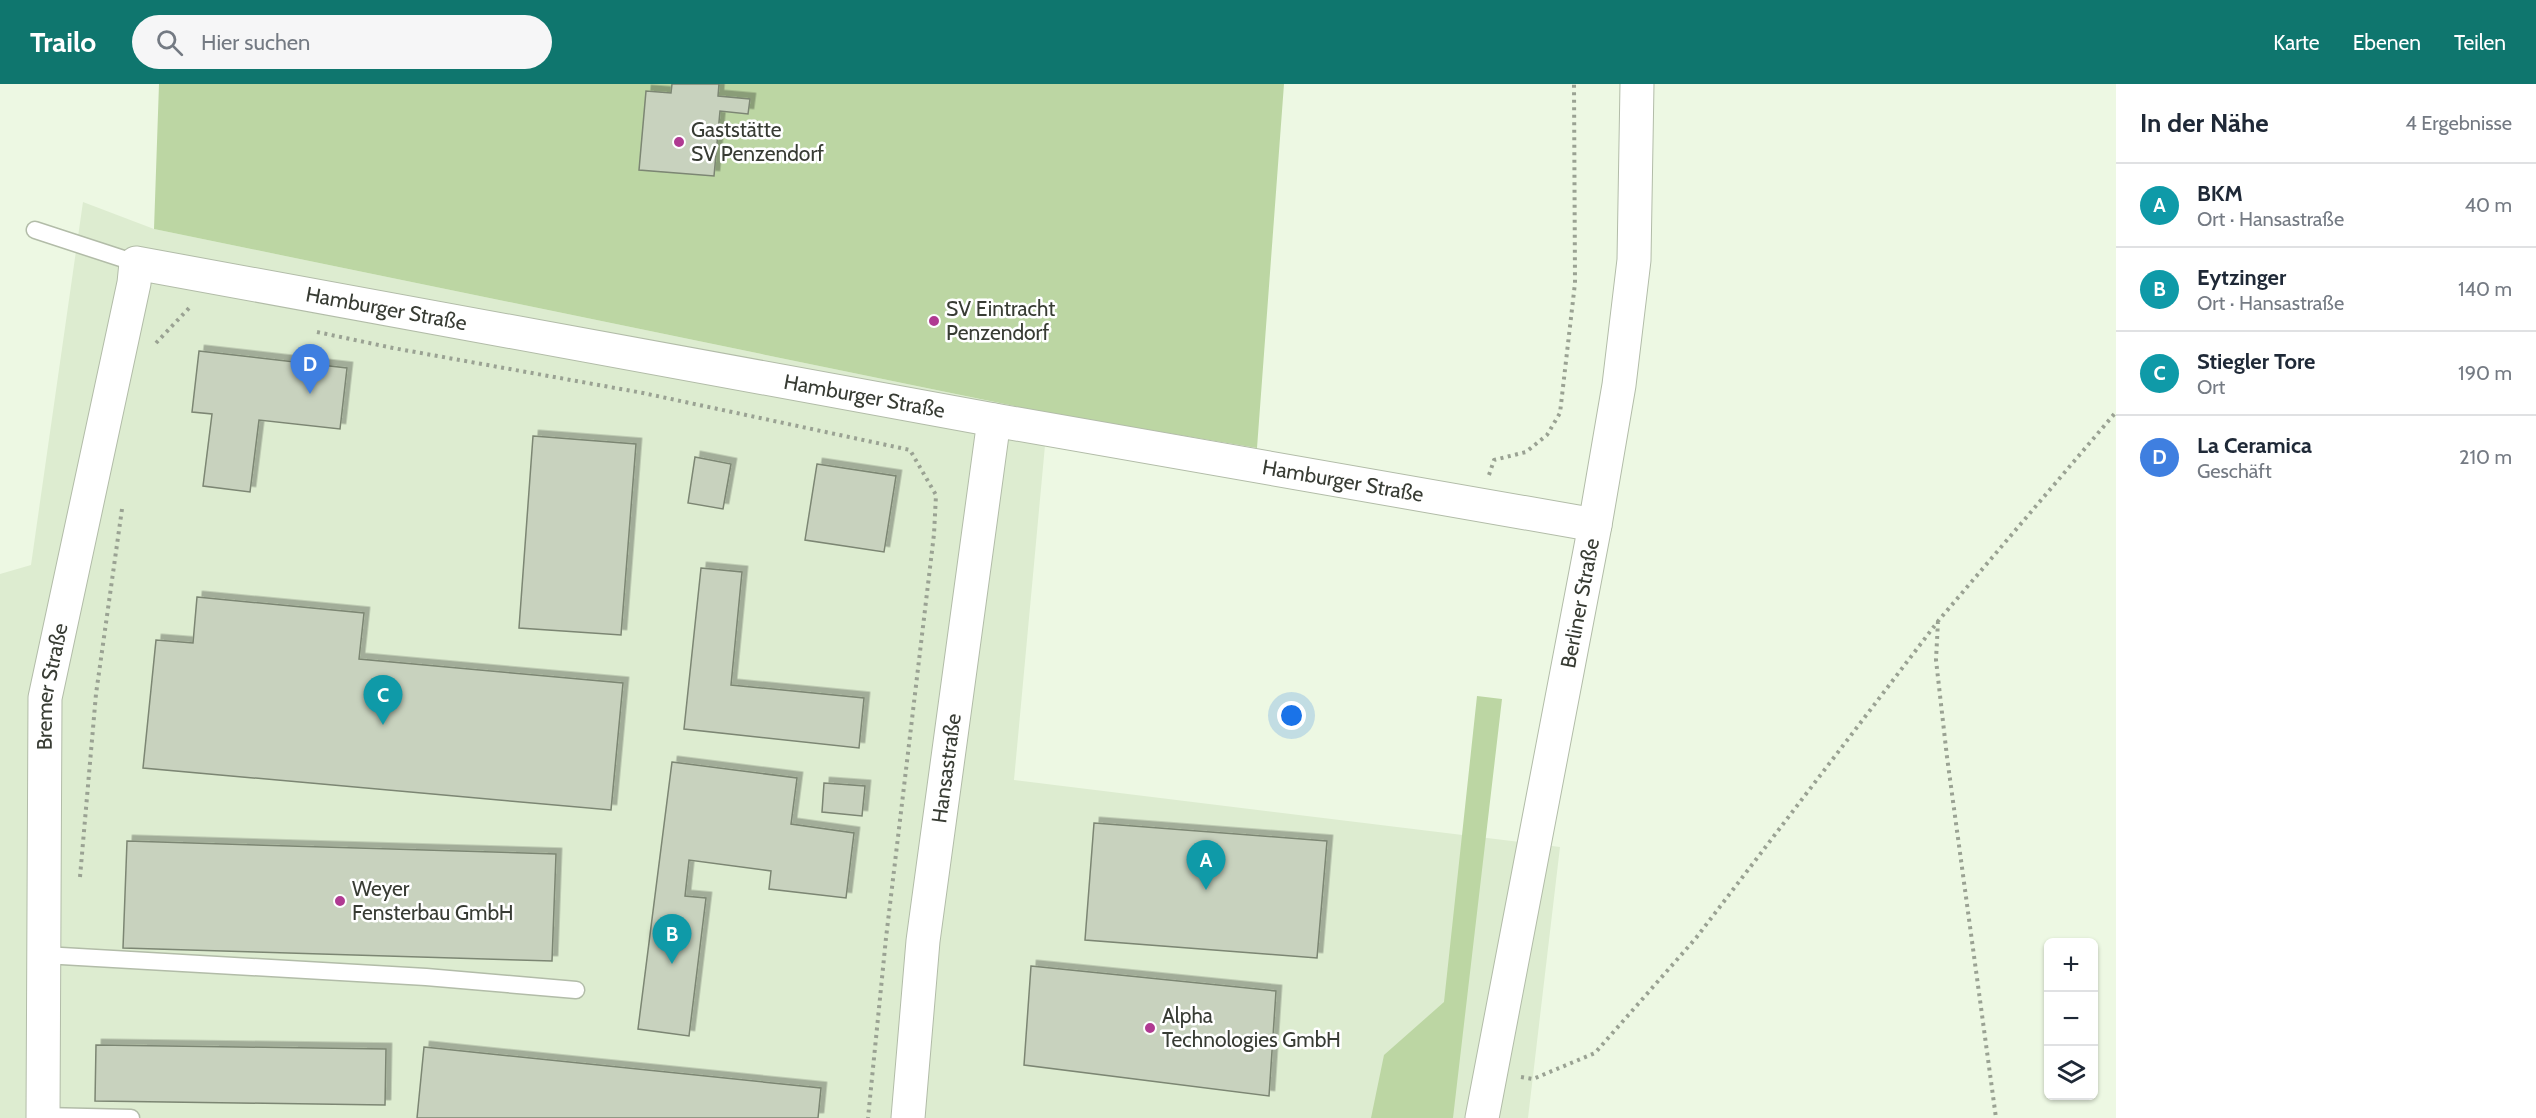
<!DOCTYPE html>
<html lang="de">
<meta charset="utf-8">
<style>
:root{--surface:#fff;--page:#f6f6f7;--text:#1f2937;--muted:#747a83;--line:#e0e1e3;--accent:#0f766e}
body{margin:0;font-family:Cabin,sans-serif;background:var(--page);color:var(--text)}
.controls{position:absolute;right:18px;bottom:18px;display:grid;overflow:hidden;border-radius:9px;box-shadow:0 2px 4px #0004}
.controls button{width:54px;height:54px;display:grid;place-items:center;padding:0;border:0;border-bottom:2px solid var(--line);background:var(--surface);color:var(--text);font:30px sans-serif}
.you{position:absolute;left:1292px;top:632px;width:21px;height:21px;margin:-15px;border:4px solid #fff;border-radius:50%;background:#1a73e8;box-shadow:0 0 0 9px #1a73e833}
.badge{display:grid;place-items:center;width:39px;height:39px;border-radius:50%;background:var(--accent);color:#fff;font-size:20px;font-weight:700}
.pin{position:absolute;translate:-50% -50px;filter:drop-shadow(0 2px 3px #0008)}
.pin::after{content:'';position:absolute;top:32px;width:21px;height:18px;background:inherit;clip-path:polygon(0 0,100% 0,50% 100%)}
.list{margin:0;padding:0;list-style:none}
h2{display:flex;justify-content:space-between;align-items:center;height:78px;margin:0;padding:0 24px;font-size:26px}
h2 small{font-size:20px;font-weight:400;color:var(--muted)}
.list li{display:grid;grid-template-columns:39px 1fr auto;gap:18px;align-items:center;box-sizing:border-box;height:84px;padding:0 24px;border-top:2px solid var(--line)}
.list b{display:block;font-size:22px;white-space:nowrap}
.list p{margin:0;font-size:20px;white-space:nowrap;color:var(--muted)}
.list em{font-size:20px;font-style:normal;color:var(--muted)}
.icon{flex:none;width:33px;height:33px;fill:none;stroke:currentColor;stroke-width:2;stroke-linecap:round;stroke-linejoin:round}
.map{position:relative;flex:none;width:2116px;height:1034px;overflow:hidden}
header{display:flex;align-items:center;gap:36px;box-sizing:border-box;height:84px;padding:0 30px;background:var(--accent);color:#fff}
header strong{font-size:28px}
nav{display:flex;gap:33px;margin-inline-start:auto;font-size:21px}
.search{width:420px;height:54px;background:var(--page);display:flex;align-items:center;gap:15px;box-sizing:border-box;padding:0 21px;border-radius:33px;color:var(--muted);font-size:22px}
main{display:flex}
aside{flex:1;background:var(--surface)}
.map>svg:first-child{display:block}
.built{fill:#ddecd0}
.green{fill:#bcd6a3}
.building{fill:#c8d2be;stroke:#7c8673;stroke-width:1.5;filter:url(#shadow)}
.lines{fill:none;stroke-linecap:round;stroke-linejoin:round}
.lane-casing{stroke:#b2bca8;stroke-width:19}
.street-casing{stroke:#b2bca8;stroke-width:35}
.secondary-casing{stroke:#b2bca8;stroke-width:35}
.path{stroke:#9aa293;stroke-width:4;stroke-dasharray:3 4.5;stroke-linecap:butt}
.lane{stroke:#fff;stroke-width:16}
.street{stroke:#fff;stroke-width:33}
.secondary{stroke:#fff;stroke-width:33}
.poi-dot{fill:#b03a92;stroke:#fff;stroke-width:2}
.labels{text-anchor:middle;stroke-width:5;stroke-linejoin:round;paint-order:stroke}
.poi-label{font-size:21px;fill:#383c34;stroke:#fff;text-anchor:start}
.street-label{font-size:21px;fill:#383c34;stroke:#fff}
</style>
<header>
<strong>Trailo</strong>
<div class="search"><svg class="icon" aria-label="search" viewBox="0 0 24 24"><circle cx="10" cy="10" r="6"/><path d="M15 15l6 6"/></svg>Hier suchen</div>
<nav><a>Karte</a><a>Ebenen</a><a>Teilen</a></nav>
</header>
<main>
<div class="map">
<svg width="2116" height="1034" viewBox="0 0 2116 1034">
<defs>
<filter id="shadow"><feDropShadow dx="5.5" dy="-5.5" stdDeviation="0" flood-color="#0004"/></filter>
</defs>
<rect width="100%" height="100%" fill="#edf8e3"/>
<path class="built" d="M83 118 154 145 1048 329 1014 696 1560 763 1528 1034H0V490L31 481Z"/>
<path class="green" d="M159 0H1284L1257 364 1048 329 154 145Z
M1477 612 1502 615 1453 1034H1371L1384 971 1444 918Z"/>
<path class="building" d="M672 0H719L718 12 750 15 748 30 720 27 714 92 639 86 646 7 671 9Z
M199 267 347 284 340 345 259 336 250 408 203 402 212 330 192 328Z
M533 352 636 360 621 551 519 544Z
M695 373 731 380 723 425 688 419Z
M817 380 896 392 884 468 805 456Z
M701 484 742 488 731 601 864 614 859 664 684 645Z
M197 513 364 529 359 575 623 599 611 726 143 684 156 556 193 559Z
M672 678 797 694 791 740 854 749 846 814 769 805 771 787 689 776 685 812 706 814 689 952 638 945Z
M824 699 865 702 862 732 822 728Z
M1094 739 1327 757 1317 874 1085 856Z
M127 757 556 770 552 877 123 864Z
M1031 882 1276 907 1269 1012 1024 981Z
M96 961 386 965 385 1021 95 1017Z
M424 963 821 1004 818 1034H417Z"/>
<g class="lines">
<defs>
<path id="lane" d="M35 146 136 179
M44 871 426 893 576 906
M43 1032 131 1034"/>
<g id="street">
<path id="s1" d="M43 1034 45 614 134 199 136 179 994 336 1595 441"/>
<path id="s2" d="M908 1034 923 857 994 336"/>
</g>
<g id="secondary">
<path id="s3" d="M1482 1034 1595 441 1619 301 1634 176 1637 0"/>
</g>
</defs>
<use href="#lane" class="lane-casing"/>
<use href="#street" class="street-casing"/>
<use href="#secondary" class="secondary-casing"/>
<path class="path" d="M317 248 393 264 643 309 910 366 936 411 934 450 886 854 868 1034
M156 259 190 223
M1489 391 1494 376 1526 368 1547 351 1560 329 1575 199 1574 0
M1938 537 1936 576 1947 673 1996 1034
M80 793 96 610 122 425
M1521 993 1533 995 1595 969 1696 854 1939 536 2116 328"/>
<use href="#lane" class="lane"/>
<use href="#street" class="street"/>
<use href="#secondary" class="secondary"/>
</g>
<g class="poi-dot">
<circle cx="679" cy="58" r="6"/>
<circle cx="934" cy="237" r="6"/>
<circle cx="340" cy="817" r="6"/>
<circle cx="1150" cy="944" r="6"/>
</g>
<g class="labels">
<g class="poi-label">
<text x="691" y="53">Gaststätte<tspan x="691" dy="24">SV Penzendorf</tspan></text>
<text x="946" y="232">SV Eintracht<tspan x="946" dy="24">Penzendorf</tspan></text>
<text x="352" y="812">Weyer<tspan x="352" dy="24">Fensterbau GmbH</tspan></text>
<text x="1162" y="939">Alpha<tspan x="1162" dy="24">Technologies GmbH</tspan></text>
</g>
<g class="street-label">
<text dy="7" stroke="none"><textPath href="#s1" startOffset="1119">Hamburger Straße</textPath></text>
<text dy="7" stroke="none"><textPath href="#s1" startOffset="1605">Hamburger Straße</textPath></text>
<text dy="7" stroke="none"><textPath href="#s1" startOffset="2091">Hamburger Straße</textPath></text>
<text dy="7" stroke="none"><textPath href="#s3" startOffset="524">Berliner Straße</textPath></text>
<text dy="7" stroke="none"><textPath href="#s1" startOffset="432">Bremer Straße</textPath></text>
<text dy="7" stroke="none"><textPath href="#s2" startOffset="352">Hansastraße</textPath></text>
</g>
</g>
</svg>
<div class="controls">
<button>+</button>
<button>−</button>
<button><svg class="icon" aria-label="layers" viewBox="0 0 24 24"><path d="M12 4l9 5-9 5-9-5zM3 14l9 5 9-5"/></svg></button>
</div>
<div class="you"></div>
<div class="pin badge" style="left:1206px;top:806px;background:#0f9aa8">A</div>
<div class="pin badge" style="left:672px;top:880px;background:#0f9aa8">B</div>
<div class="pin badge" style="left:383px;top:641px;background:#0f9aa8">C</div>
<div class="pin badge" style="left:310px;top:310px;background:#3f7fe0">D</div>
</div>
<aside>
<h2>In der Nähe<small>4 Ergebnisse</small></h2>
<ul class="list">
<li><span class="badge" style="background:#0f9aa8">A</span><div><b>BKM</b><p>Ort · Hansastraße</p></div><em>40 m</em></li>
<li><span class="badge" style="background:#0f9aa8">B</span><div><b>Eytzinger</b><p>Ort · Hansastraße</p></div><em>140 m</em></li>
<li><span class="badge" style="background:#0f9aa8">C</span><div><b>Stiegler Tore</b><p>Ort</p></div><em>190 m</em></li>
<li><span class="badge" style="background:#3f7fe0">D</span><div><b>La Ceramica</b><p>Geschäft</p></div><em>210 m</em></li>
</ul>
</aside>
</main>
